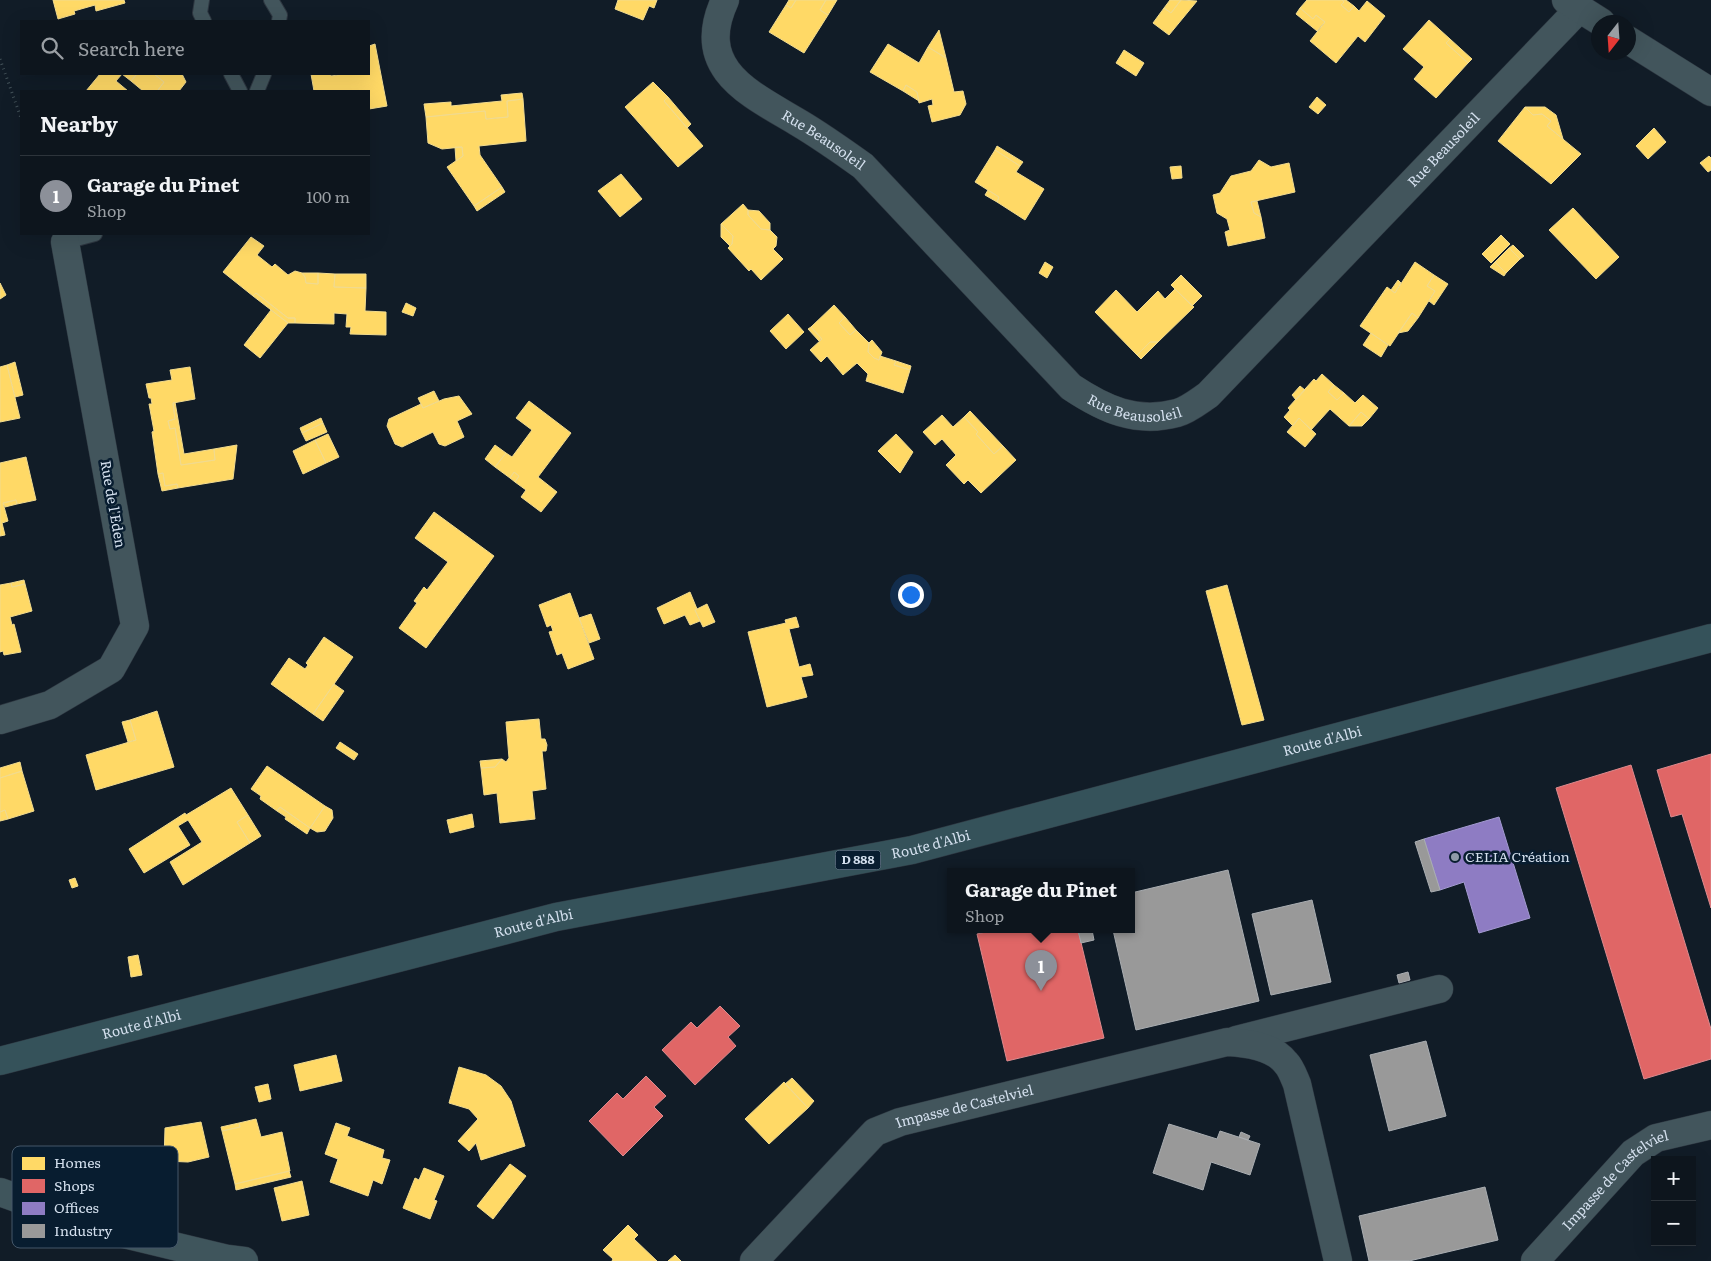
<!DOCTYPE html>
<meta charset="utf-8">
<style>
:root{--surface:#0d151d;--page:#161e26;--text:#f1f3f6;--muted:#9a9fa4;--line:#2d343b;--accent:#8c9099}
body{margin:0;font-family:Literata,serif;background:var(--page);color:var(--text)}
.controls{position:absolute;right:15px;bottom:15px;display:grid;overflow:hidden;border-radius:0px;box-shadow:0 5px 20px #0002}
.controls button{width:45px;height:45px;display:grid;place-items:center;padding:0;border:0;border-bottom:1px solid var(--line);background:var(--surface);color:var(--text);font:25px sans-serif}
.compass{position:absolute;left:1591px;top:15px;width:45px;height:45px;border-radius:50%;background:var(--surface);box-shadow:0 5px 20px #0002;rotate:197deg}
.you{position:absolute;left:910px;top:594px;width:18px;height:18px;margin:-12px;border:4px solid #fff;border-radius:50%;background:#1a73e8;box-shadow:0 0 0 8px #1a73e833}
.badge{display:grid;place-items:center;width:32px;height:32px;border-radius:50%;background:var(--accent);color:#fff;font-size:16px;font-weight:700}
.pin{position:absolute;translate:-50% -41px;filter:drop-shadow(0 1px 2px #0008)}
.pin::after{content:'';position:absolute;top:26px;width:18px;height:15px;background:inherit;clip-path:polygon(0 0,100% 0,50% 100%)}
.popup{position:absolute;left:947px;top:868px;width:188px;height:65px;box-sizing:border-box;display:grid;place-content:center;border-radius:0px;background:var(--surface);filter:drop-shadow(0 1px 4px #0005);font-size:16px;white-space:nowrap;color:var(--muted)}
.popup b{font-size:19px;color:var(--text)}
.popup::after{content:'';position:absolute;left:50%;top:100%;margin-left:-10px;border:10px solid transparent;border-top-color:var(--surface)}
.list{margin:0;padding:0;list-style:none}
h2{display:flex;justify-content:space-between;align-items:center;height:65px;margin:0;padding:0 20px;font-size:21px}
h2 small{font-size:16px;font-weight:400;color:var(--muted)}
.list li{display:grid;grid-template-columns:32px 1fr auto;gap:15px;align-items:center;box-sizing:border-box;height:80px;padding:0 20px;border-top:1px solid var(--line)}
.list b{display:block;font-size:19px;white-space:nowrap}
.list p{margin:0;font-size:16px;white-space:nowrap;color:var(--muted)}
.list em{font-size:16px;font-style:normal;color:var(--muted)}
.icon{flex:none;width:28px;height:28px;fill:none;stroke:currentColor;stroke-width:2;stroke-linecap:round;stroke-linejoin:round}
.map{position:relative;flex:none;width:1711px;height:1261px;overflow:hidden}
.search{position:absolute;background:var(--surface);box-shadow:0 5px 20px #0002;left:20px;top:20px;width:350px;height:55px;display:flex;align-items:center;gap:12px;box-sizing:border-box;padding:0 18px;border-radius:0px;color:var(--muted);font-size:19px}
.panel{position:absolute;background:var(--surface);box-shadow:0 5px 20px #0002;left:20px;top:90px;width:350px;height:145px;border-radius:0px}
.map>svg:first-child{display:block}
.homes{fill:#ffd966;stroke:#f2db8e}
.shops{fill:#e06666;stroke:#dc8a8e}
.offices{fill:#8e7cc3;stroke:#a39ad0}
.industry{fill:#999;stroke:#aaaeb2}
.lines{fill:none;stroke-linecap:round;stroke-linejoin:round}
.lane-casing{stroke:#2e3741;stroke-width:16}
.street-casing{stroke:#2e3741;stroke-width:29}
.secondary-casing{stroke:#2e3741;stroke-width:29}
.primary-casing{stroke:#2e3741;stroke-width:29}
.path{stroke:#435259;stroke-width:3;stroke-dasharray:1 4;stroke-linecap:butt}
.lane{stroke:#42555c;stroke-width:14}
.street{stroke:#42555c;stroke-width:28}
.secondary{stroke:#3f555c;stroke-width:28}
.primary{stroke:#35525a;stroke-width:28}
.poi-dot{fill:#8f9ba8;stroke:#081d30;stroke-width:2}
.labels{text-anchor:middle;stroke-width:5;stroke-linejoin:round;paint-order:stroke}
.shield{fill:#081d30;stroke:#96a5b4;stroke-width:1}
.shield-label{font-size:12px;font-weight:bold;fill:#d3dfed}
.street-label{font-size:14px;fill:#d3dfed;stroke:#081d30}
.poi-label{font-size:14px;fill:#d3dfed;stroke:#081d30;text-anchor:start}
.key{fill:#081d30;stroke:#455769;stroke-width:1}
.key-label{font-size:14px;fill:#d3dfed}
</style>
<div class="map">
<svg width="1711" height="1261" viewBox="0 0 1711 1261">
<rect width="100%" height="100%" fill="#111c27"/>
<path class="homes" d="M53 0H124L125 3 96 11 95 5 74 11 75 14 58 19Z
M618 0H657L654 8 649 6 643 20 615 9Z
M789 0H796L791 8 786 5Z
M796 0H826L820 10 828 15 804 53 769 32 786 5 791 8Z
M826 0H837L828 15 820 10Z
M1170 0H1181L1171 13 1164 8Z
M1181 0 1197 1 1169 35 1153 23 1164 8 1171 13Z
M1307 0H1342L1344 2 1341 5 1349 12 1354 6 1359 11 1367 1 1385 16 1365 42 1358 36 1336 63 1310 41 1325 22 1316 15 1313 19 1300 8Z
M1342 0H1346L1354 6 1349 12 1341 5 1344 2Z
M1300 8 1313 19 1316 15 1325 22 1317 31 1296 14Z
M1429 20 1450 39 1446 43 1468 63 1436 98 1414 79 1424 67 1403 49Z
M939 30 946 58 928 47Z
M1450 39 1472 59 1468 63 1446 43Z
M375 44 387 106 369 109V91H314L311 74H330L331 76 344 74H369V46Z
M888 44 919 63 928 47 946 58 954 92 963 91 966 104 960 115 932 122 928 106 933 105 932 99 919 103 917 92 906 85 903 91 870 72Z
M1124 50 1144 63 1136 76 1116 63Z
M100 74H122L116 81 128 91H86Z
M122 74H137L131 81Z
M137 74H154L164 82 158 90 160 91H143L131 81Z
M154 74H182L186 82 179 91H160L158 90 164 82Z
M653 82 668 97 664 101 703 146 678 167 625 107Z
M906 85 917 92 919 101 903 91Z
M522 93 523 99 507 101 508 117 486 119 485 111 426 117 424 104 451 102V106L502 101 501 95Z
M668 97 691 124 687 128 664 101Z
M1317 97 1326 105 1318 114 1309 107Z
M523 99 526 141 479 146 480 155 502 187 474 206 447 167 463 156 462 147 442 149 428 143 426 117 485 111 486 119 508 117 507 101Z
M1525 107 1533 115 1542 114 1551 121 1547 126 1581 154 1551 184 1498 141Z
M1525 107H1545L1556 115 1563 139 1547 126 1551 121 1542 114 1533 115Z
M1654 128 1666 142 1648 159 1636 146Z
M997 146 1023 162 1020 166 995 150Z
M455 147H462L463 156 456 161Z
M995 150 1020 166 1016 172 1044 189 1025 220 997 202 999 197 975 182Z
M1709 156 1711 158V170L1708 172 1700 163Z
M1259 160 1271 167 1289 163 1295 192 1251 202 1254 213 1261 217 1265 238 1228 246 1225 232 1230 230 1227 219 1217 213 1213 195 1220 193 1231 176 1251 171Z
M1181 166 1182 178 1172 179 1170 167Z
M621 174 642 199 620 217 598 191Z
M502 187 505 192 477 211 474 206Z
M988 190 999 197 997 202 985 195Z
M1257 201 1261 217 1254 213 1251 202Z
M743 204 748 210V215L761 229 770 230 777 237 776 246 773 249 783 259 761 280 751 269 749 271 728 248 732 244 733 236 721 224Z
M1573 208 1619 257 1596 279 1549 230Z
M748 210 759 211 770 223V230L761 229 748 215Z
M721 224 733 236 732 244 730 246 721 237Z
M1501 235 1510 244 1491 263 1482 254Z
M251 237 264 246 257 255 272 267 275 264 288 275 295 271 302 273 305 277 306 283 318 284V273L335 274 334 287 366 288 365 311 386 312V335L350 334 351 327H346L347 314 334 313V324L295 323V318H288L256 293 253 296 223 272Z
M1513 245 1524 256 1520 259 1509 248Z
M1509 248 1520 259 1506 273 1495 262Z
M1045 262 1053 267 1047 278 1039 273Z
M1415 262 1434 275 1427 286 1435 291 1418 318 1412 313 1390 346 1360 326 1387 287 1395 293Z
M1495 262 1506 273 1504 276 1490 267Z
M302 273H318V284L306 283 305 277Z
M335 274H366V288L334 287Z
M1181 275 1202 296 1192 306 1171 285Z
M1434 275 1448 284 1434 305 1429 301 1435 291 1427 286Z
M1398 280 1401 283 1395 293 1391 290Z
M0 283 6 295 0 299Z
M1175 289 1194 307 1158 342H1150L1137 355 1095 312 1116 290 1137 312 1158 291 1165 299Z
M256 293 288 318H295V323H288L253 296Z
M406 303 416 308 413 316 402 312Z
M834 305 845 317 839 323 850 335 856 330 869 343 868 352 874 358 879 360 880 356 896 361 894 365 910 370 903 393 866 381 868 374 857 363 843 375 827 356 821 362 810 350 822 339 811 327Z
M271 310 288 323 260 358 244 345Z
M1412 313 1418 318 1408 331 1398 333Z
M788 314 804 332 786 349 770 331Z
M845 317 856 330 850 335 839 323Z
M811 327 822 339 819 341 808 329Z
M1371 333 1388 345 1381 357 1363 345Z
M872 340 882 352 879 360 874 358 868 352 869 343Z
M1150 342H1158L1141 359 1137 355Z
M896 361 911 366 910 370 894 365Z
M15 362 23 395 15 397 7 365Z
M7 365 20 418 0 422V367Z
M190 367 195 399 173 403 175 419 168 421 170 429 175 428 181 465 215 460 214 449 237 445 233 479 178 488 177 484 165 486 163 473 158 474 152 432 154 431 149 404H152L151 398H149L146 384 172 380 170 370Z
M1322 374 1334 385 1328 392 1337 400 1344 393 1355 403 1363 395 1378 408 1369 419 1361 412 1349 426 1330 409 1311 430 1299 418 1293 426 1284 417 1290 410 1288 408 1314 379 1316 381Z
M1334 385 1344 393 1337 400 1328 392Z
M1300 386 1305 390 1296 400 1292 395Z
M434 391 439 401 423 408 418 398Z
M459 396 472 414 457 421 464 437 445 446 439 444 433 432 402 447 395 444 387 426 389 419 421 404 423 408 444 399Z
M529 401 571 433 538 477 557 492 541 512 521 497 526 490 515 482 519 476 514 472 510 478 495 467 506 453 512 457 532 430 516 418Z
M175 402 184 454 214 449 215 460 181 465 175 428 170 429 168 421 175 419 173 403Z
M970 411 1003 446 994 454 976 434 978 432 964 417Z
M1361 412 1369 419 1362 426H1349Z
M942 415 953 427 964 417 978 432 976 434 994 454 1003 446 1016 460 981 493 968 480 964 484 946 465 956 455 942 439 935 445 923 432Z
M321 418 323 423 302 433 300 428Z
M1299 418 1316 434 1305 447 1287 432Z
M323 423 327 432 306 441 302 433Z
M328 434 339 457 326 463 315 440Z
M896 434 913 452 900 473 878 451Z
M315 440 326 463 303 474 293 451Z
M495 445 506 453 495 467 485 459Z
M26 457 36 500 17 504 16 500 3 503 8 521 2 523 5 535 0 536V463Z
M514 472 519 476 515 482 510 478Z
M163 473 165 486 177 484 178 488 162 491 158 474Z
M16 500 17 504 5 507 3 503Z
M434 512 494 556 426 648 399 628 417 603 414 601 424 587 427 590 448 562 415 538Z
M24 580 25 584 12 587 11 583Z
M11 583 12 587 25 584 32 611 10 617 12 625 14 624 21 652 4 655 3 651 0 652V585Z
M1227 585 1264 720 1242 725 1206 591Z
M690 592 697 609 695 610 700 621 690 625 685 615 664 624 657 608Z
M570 593 594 659 568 669 562 653 557 655 549 632 553 631 551 625 547 627 539 605Z
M707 604 715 622 703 627 695 610Z
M591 614 600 639 589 643 579 618Z
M796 617 799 627 789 629 799 667 810 664 813 675 801 677 807 697 767 707 748 632 786 623 785 620Z
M324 637 353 657 313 714 271 684 289 658 305 669 308 665 306 663Z
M334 684 344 691 323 721 313 714Z
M157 711 174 767 96 790 86 755 136 740 130 720Z
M539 719 541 739H545L547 745 546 751H542L546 789 532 791 535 819 500 823 497 793 484 795 481 768 495 767 502 759 506 762 509 758 506 722Z
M130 720 136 740 128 742 122 722Z
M340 742 358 754 354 760 336 748Z
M502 759 495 767 481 768 480 761Z
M20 762 22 771 0 778V768Z
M267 766 325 806 310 828 280 807 277 811 260 799 261 796 251 789Z
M22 771 34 811 8 819 5 810 0 812V778Z
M231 788 248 815 237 822 250 843 183 885 170 862 202 842 188 820 178 826 190 845 144 873 129 849 185 813 186 815Z
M325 806 332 810 333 818 325 831 317 832 310 828Z
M280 807 310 828 307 834 285 819 286 817 277 811Z
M5 810 8 819 0 821V812Z
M472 814 474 827 450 833 447 820Z
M248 815 261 836 250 843 237 822Z
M75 878 78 886 72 888 69 880Z
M138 955 142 975 131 977 128 957Z
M336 1055 342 1081 300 1091 294 1065Z
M459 1067 486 1075 501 1086 511 1101 525 1146 481 1160 476 1143 469 1151 458 1141 478 1119 469 1109 449 1103Z
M792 1078 814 1101 808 1108 785 1084Z
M784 1082 808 1108 769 1144 745 1119Z
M268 1084 271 1099 259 1102 255 1087Z
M256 1119 261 1137 282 1132 290 1171 235 1184 222 1131 240 1127 239 1123Z
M201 1122 209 1157 188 1162 164 1161 165 1128Z
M239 1123 240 1127 222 1131 221 1127Z
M336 1123 350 1128 347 1136 384 1150 382 1158 390 1160 382 1184 373 1180 368 1196 330 1182 338 1159 325 1154Z
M510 1164 526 1176 493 1219 477 1206Z
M424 1168 444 1176 434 1200 437 1201 430 1219 403 1208 415 1178 419 1180Z
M289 1171 291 1177 236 1190 235 1184Z
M302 1181 309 1215 282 1221 274 1188Z
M628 1225 638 1235 634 1239 657 1261H612L613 1259 603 1250Z
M675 1255 681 1261H668Z"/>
<path class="shops" d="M1711 754V908L1682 814 1671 817 1657 770Z
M1631 765 1711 1029V1059L1644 1079 1556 788Z
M994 930H1078L1104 1038 1007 1061 977 934Z
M720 1006 740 1026 728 1037 736 1046 695 1085 662 1050 691 1022 697 1028Z
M646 1076 666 1096 654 1107 663 1116 623 1156 589 1121 617 1093 623 1099Z"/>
<path class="offices" d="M1499 817 1530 918 1479 933 1464 882 1440 890 1424 839Z"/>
<path class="industry" d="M1424 839 1440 890 1431 892 1415 842Z
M1228 870 1259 1001 1136 1030 1113 930H1131V893Z
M1312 900 1331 982 1271 995 1252 914Z
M1078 930H1092L1094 940 1081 943Z
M1408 972 1410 980 1399 983 1397 975Z
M1426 1041 1446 1116 1389 1131 1370 1055Z
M1169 1124 1217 1139 1220 1131 1260 1144 1250 1175 1211 1162 1203 1190 1153 1173Z
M1241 1132 1250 1136 1248 1140 1239 1137Z
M1485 1187 1498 1240 1409 1261H1369L1359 1216Z"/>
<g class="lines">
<defs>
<path id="lane" d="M202 0 200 13 204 21
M271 0 280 15 279 21
M231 74 240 91
M257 91 264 74
M65 242 95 234"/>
<g id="street">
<path id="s1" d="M725 0C693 69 749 93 799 123 821 136 842 151 863 166L1071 387C1104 409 1136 424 1177 413 1188 410 1199 401 1208 395L1579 9"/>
<path d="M1566 0 1601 22"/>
<path d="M1628 40 1711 92"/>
<path d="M0 720 50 705 111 669 135 626 65 242"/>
<path d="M1236 1040 1439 989"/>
<path id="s2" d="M754 1261 875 1132 900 1122 1227 1042C1247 1043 1273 1046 1286 1063 1291 1068 1294 1077 1297 1084L1338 1261"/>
<path id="s3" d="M1535 1261 1633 1153 1656 1138 1711 1125"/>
</g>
<path id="secondary" d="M0 1192 103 1229 228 1259 244 1261"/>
<g id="primary">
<path id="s4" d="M0 1061 556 917 912 850 1711 638"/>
</g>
</defs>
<use href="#lane" class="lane-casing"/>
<use href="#street" class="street-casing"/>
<use href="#secondary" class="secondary-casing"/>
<use href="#primary" class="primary-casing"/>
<path class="path" d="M0 59 21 118"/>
<use href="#lane" class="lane"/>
<use href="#street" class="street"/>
<use href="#secondary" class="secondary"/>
<use href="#primary" class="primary"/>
</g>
<circle class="poi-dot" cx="1455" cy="857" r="5"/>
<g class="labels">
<rect class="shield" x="835.5" y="850.5" width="45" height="19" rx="4"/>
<g class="shield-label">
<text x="858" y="864">D 888</text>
</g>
<g class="street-label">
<text dy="5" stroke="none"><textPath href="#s1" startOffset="194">Rue Beausoleil</textPath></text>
<text dy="5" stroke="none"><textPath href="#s1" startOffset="1034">Rue Beausoleil</textPath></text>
<text dy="5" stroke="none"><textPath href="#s1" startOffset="614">Rue Beausoleil</textPath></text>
<text transform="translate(113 504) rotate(80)" y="5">Rue de l'Eden</text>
<text dy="5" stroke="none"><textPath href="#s4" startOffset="1361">Route d'Albi</textPath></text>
<text dy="5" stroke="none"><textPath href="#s4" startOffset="956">Route d'Albi</textPath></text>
<text dy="5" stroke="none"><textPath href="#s4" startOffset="551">Route d'Albi</textPath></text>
<text dy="5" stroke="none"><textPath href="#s4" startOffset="146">Route d'Albi</textPath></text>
<text dy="5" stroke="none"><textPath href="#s2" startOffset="270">Impasse de Castelviel</textPath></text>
<text dy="5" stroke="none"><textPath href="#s3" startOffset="115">Impasse de Castelviel</textPath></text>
</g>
<g class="poi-label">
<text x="1465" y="862">CELIA Création</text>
</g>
</g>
<rect x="12" y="1146" width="166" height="102" rx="8" class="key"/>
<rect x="22" y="1157" width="23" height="13" fill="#ffd966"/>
<rect x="22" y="1179" width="23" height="14" fill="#e06666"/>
<rect x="22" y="1202" width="23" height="13" fill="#8e7cc3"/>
<rect x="22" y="1224" width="23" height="14" fill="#999"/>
<g class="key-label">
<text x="54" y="1168">Homes</text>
<text x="54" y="1191">Shops</text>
<text x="54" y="1213">Offices</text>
<text x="54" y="1236">Industry</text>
</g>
</svg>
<div class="controls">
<button>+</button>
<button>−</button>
</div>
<svg class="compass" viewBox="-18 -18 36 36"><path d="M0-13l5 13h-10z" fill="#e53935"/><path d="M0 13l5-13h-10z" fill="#9a9fa4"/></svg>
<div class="you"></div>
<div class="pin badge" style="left:1041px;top:991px">1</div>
<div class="popup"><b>Garage du Pinet</b>Shop</div>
<div class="search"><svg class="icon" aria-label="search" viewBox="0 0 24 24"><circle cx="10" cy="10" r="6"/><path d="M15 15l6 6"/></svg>Search here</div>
<section class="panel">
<h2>Nearby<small></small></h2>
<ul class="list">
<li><span class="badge">1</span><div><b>Garage du Pinet</b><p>Shop</p></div><em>100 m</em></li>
</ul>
</section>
</div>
